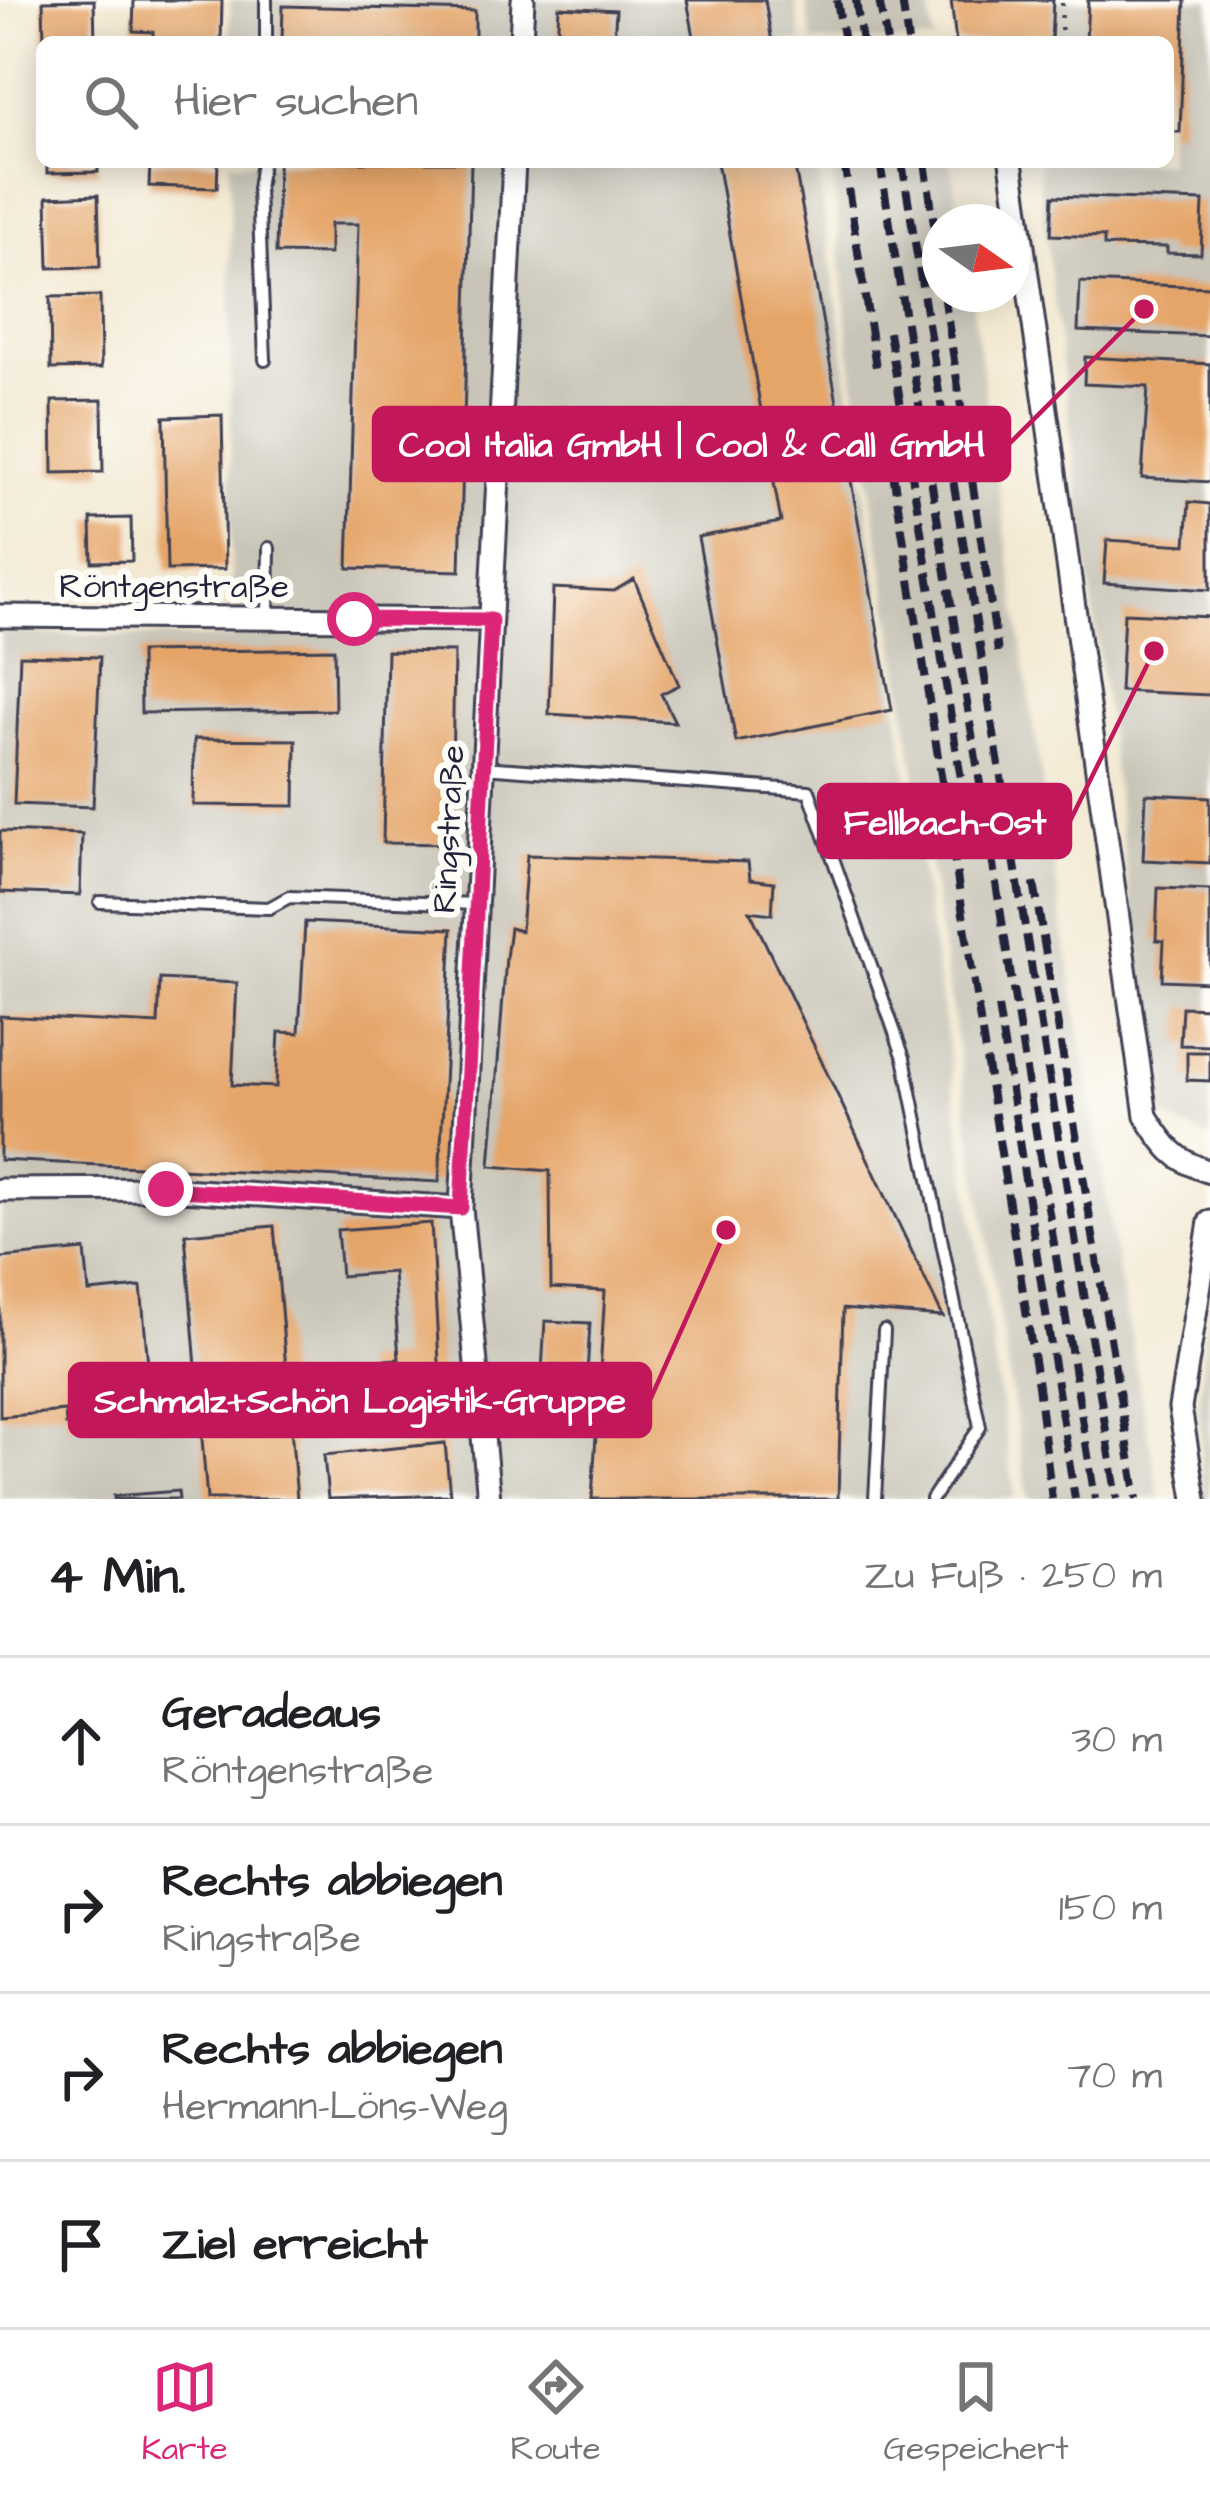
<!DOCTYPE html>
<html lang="de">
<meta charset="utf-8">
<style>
:root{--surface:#fff;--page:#f2f2f2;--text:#202124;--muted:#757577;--line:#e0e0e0;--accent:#db2777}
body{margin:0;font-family:"Architects Daughter",sans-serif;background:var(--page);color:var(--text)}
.compass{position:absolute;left:922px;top:204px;width:108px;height:108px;border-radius:50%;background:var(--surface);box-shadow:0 6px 30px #0003;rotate:104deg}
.stop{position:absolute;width:36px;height:36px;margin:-27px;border:9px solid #db2777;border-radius:50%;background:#fff}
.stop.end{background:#db2777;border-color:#fff;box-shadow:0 3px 12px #0008}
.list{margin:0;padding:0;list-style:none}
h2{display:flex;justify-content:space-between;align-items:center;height:156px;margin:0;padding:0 48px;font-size:51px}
h2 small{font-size:39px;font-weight:400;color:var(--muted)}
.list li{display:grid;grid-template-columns:78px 1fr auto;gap:36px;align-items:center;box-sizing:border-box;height:168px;padding:0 48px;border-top:3px solid var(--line)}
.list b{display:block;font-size:45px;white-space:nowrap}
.list p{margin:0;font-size:39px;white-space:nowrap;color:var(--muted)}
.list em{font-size:39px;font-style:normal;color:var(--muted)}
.icon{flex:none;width:66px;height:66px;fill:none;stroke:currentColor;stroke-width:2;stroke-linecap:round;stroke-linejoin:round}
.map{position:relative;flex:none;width:1210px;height:1499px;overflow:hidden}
.search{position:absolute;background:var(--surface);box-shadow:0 6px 30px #0003;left:36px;right:36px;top:36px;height:132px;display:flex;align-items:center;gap:30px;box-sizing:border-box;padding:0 42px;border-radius:18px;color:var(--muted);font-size:45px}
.sheet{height:828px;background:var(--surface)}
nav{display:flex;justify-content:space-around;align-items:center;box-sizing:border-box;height:168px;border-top:3px solid var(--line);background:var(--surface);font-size:33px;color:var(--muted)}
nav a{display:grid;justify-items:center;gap:6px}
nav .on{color:var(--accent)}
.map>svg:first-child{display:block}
.industrial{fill:#c8c4b8}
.building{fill:#e5a569}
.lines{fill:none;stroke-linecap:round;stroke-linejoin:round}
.lane-casing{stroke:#414052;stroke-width:16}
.street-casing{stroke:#414052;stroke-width:27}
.path{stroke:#414052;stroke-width:4.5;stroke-dasharray:3 9;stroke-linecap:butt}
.lane{stroke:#fff;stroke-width:10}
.street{stroke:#fff;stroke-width:21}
.rail{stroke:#22223b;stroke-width:8;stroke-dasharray:18 9;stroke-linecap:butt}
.route{stroke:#db2777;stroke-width:15}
.labels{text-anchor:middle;stroke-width:12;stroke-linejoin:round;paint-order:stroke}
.street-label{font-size:33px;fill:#22223b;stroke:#fdfcf7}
.leader{fill:none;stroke:#c2185b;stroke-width:4.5}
.callout-dot{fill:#c2185b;stroke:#fdfcf7;stroke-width:4.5}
.callout{fill:#c2185b;stroke:#c2185b;stroke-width:4.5}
.callout-label{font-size:36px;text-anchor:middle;font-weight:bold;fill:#fff}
</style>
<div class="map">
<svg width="1210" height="1499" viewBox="0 0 1210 1499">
<rect width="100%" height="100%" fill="#fdfcf7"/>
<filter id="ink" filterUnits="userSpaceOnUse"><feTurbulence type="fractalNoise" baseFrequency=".00833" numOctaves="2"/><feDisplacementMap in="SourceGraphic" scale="24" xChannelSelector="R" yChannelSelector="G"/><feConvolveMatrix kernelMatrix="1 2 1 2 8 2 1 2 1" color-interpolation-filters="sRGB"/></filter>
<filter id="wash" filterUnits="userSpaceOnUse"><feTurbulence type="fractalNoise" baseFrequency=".004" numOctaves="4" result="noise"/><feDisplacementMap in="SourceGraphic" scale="48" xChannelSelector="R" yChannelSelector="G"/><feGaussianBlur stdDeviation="2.7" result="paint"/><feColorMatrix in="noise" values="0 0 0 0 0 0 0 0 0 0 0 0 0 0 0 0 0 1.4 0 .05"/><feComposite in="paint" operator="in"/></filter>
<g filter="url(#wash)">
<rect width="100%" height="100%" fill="#f3e8d1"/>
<path class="industrial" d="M230 0H796L801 42H230Z
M806 0H928L934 42H812Z
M1042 0H1210V1139L1157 1114 1040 188V162H1168V42H1042Z
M230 162H816L1015 1499H0V632L231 639Z
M832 162H951L960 222H940V294H971L1060 907 1118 1271 1160 1499H1028L849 347Z
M1210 1300V1499H1204L1199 1408Z"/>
<g id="blocks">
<path class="building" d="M94 0 95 42H44L43 1Z
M134 0H222L221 42H153V32L133 31Z
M687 0H765L772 42H695Z
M951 0H1053L1051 42H956Z
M1088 0H1185L1180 132H1168V42H1086Z
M283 6 475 11V42H282Z
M559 7 616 10 614 42H557Z
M47 162H98V172L47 173Z
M150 162H218L217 188 149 186Z
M278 162H471L460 571 348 568 358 224H330V254L276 253Z
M717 162H794L892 710 736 742 698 537 781 522Z
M98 195 100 267 49 268 47 197Z
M1053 196 1203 201 1201 254 1167 253V247L1104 246V237L1051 235Z
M1080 282 1210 287V336L1078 331Z
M100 296 101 368 51 369 50 297Z
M1085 357 1210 364V482L1142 478 1148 387 1084 384Z
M102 400 103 472 53 473 52 401Z
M222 415 225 569 167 570 164 417Z
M1189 502 1210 504V590L1104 583 1107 540 1186 545Z
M131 518 132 561 92 562 91 519Z
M634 579 679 685 661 694 675 722 549 714 553 588 614 591Z
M1124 613 1210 617V695L1120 691Z
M334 649 335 710 141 713 140 652Z
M387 651 454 652 451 844 383 843Z
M20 655 100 657 93 807 14 804Z
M194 739 296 740 295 806 193 805Z
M1146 794 1210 797V863L1143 860Z
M0 831 82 834 80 895 0 892Z
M527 855 748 862 750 879 774 882 772 914 750 911 943 1317 843 1309 838 1499H592L605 1291 551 1288 550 1171 490 1166 506 958 510 928 521 931Z
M1158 888 1210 890V982L1162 980 1164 941 1156 940Z
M305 922 452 929 439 1182 0 1160V1016L158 1024 160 979 237 983 232 1085 276 1087 279 1032 299 1033Z
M1182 1007 1210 1008V1046L1180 1045Z
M1187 1052H1210V1081L1187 1080Z
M431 1223 442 1414 365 1419 362 1361 399 1359 393 1272 341 1276 337 1230Z
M274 1226 297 1499H207L185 1234Z
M85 1250 89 1292 141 1287 152 1409 100 1414 101 1421 66 1425 65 1411 0 1417V1258Z
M545 1321 590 1323 584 1425 539 1422Z
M445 1443 450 1495 328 1499 324 1455Z
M178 1491 179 1499H114V1496Z"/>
</g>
</g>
<g filter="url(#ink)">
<use href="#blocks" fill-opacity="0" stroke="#414052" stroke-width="3"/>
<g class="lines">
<defs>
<path id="lane" d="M266 42V0
M262 162 258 189 265 360
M268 617 269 548
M483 767 809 791 904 1058 980 1427 932 1499
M100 902 269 908 289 897 476 904
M875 1499 884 1331"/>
<path id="street" d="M521 42 523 0
M1011 162 1146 1116C1164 1145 1176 1162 1210 1172
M0 616 491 620
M0 1190 166 1189 461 1208
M489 1499 461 1208 514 162
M1195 1499 1180 1408 1210 1222"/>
</defs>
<use href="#lane" class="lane-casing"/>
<use href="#street" class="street-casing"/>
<path class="path" d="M1061 42 1062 0"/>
<use href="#lane" class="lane"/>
<use href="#street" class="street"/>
<path class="rail" d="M837 0 844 42
M856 0 862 42
M879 0 887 42
M902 0 908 42
M844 162 876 367
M880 162 1095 1499
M902 162 1117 1499
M925 162 940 265
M944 294 998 652
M889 332 973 853
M893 473 1038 1386 1052 1499
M1034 883 1137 1499
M998 1007 1075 1499"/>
</g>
</g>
<g class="lines" filter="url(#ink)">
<path class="route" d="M166 1189 461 1208 491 620 354 619"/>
</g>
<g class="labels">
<g class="street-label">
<text x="174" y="597">Röntgenstraße</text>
<text transform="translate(447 829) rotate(-87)" y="12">Ringstraße</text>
</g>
</g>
<path class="leader" d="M1144 309L1009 444M1154 651L1070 821M726 1230L650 1400"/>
<g class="callout-dot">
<circle cx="1144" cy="309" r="12"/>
<circle cx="1154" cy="651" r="12"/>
<circle cx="726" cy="1230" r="12"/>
</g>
<g class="callout">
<rect x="374" y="408" width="635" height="72" rx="12"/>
<rect x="819" y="785" width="251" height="72" rx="12"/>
<rect x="70" y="1364" width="580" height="72" rx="12"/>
</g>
<g class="callout-label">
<text x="692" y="456">Cool Italia GmbH | Cool &amp; Call GmbH</text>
<text x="945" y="834">Fellbach-Ost</text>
<text x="360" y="1412">Schmalz+Schön Logistik-Gruppe</text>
</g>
</svg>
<svg class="compass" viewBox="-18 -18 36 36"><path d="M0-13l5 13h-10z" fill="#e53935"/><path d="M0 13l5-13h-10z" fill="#757577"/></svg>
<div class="stop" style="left:354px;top:619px"></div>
<div class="stop end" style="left:166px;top:1189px"></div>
<div class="search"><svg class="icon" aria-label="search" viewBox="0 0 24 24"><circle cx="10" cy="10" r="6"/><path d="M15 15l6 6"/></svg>Hier suchen</div>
</div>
<section class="sheet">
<h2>4 Min.<small>Zu Fuß · 250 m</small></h2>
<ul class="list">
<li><svg class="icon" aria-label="ahead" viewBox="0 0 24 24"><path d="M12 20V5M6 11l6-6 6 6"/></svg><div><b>Geradeaus</b><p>Röntgenstraße</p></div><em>30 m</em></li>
<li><svg class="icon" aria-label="right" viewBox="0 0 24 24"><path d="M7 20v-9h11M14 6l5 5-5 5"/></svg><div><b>Rechts abbiegen</b><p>Ringstraße</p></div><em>150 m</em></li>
<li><svg class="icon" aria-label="right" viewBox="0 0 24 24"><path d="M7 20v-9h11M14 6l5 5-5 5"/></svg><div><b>Rechts abbiegen</b><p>Hermann-Löns-Weg</p></div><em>70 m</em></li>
<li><svg class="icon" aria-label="arrive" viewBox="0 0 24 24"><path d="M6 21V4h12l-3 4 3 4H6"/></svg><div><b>Ziel erreicht</b></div></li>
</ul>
</section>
<nav>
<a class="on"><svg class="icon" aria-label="map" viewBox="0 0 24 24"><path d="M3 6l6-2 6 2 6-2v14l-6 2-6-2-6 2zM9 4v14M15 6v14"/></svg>Karte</a>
<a><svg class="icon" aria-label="directions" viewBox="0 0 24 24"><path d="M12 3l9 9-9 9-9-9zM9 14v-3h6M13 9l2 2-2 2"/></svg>Route</a>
<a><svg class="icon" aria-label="saved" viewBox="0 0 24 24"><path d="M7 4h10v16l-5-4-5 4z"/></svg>Gespeichert</a>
</nav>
